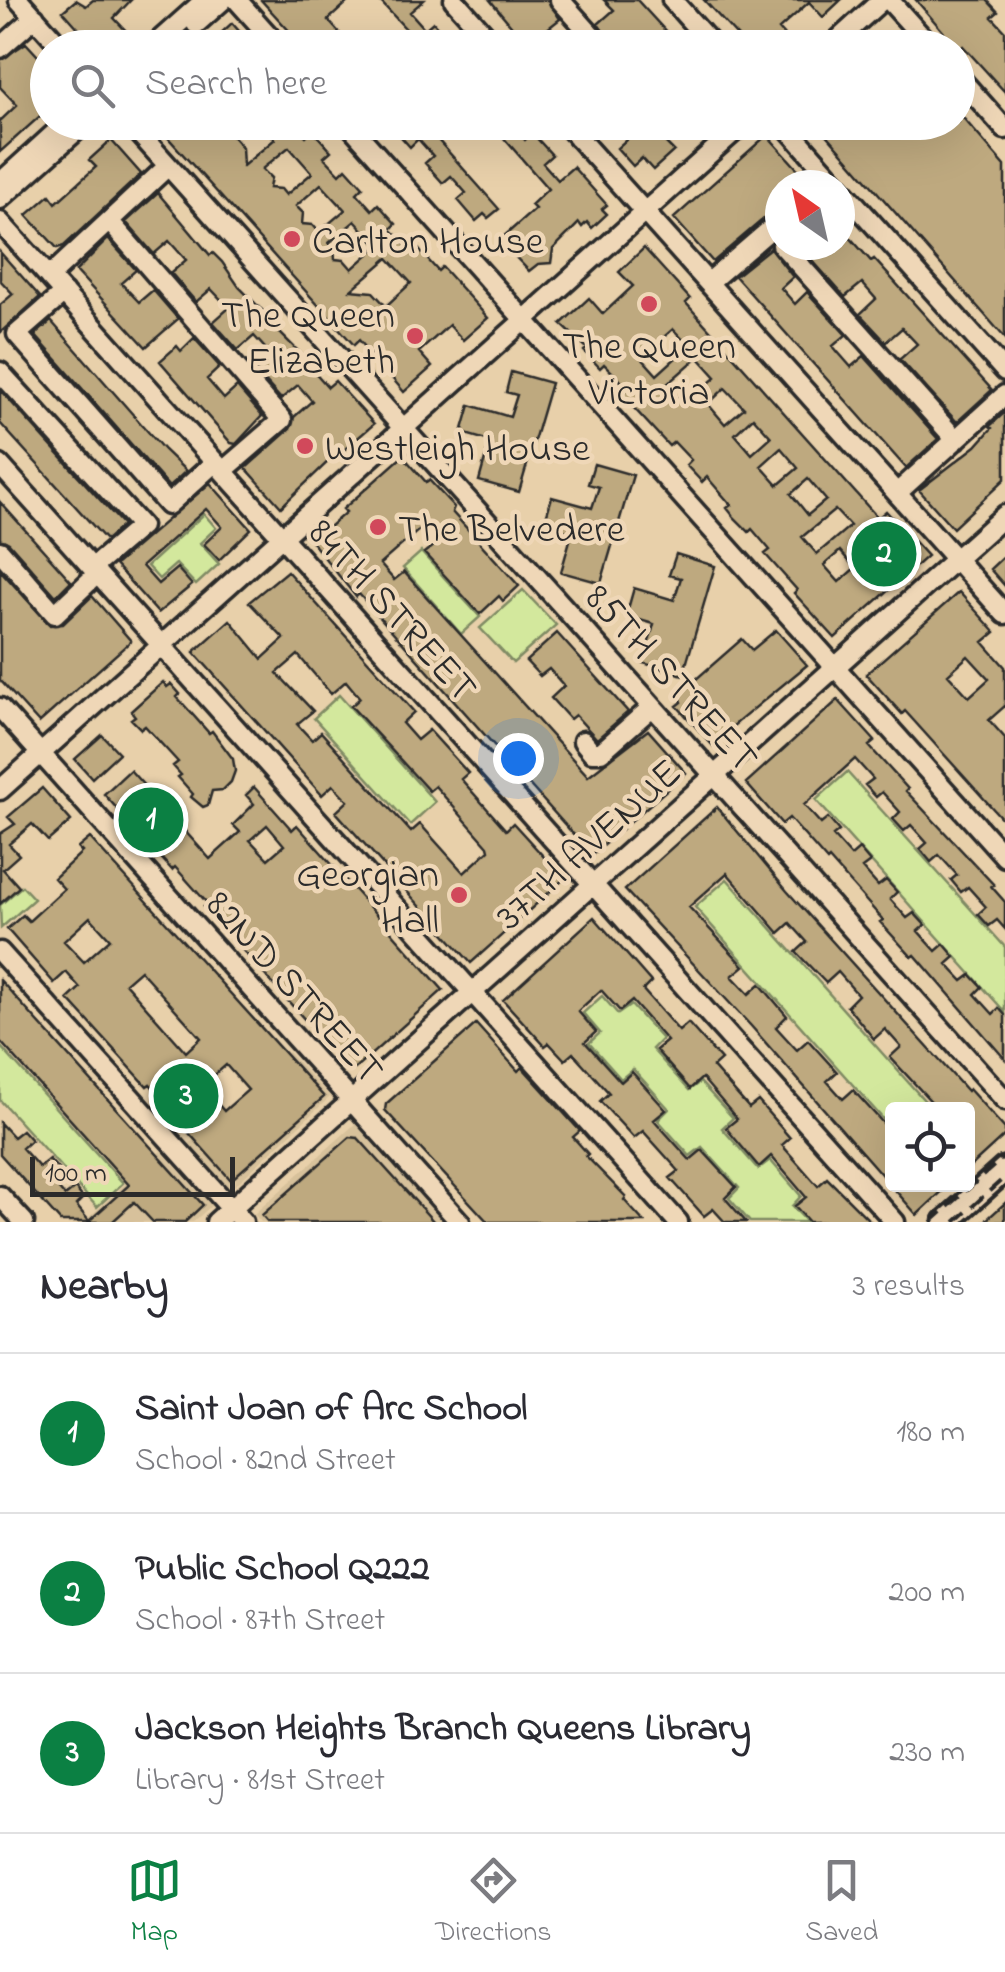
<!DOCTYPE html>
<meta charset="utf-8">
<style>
:root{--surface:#fff;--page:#f2f2f3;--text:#2b2b33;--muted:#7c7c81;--line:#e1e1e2;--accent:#0b8043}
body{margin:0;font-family:"Indie Flower",sans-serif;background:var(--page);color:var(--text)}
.controls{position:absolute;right:30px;bottom:30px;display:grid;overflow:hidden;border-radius:10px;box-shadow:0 10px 40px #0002}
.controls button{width:90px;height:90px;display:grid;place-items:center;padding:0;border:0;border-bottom:2px solid var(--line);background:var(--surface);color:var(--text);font:50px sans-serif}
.compass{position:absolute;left:765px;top:170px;width:90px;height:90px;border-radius:50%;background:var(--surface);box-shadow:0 10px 40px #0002;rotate:326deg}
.scale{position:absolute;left:30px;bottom:25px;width:205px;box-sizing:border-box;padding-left:10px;border:5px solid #2b2b2b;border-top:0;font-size:28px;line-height:35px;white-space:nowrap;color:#2b2b2b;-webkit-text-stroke:8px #efd7b7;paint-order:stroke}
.you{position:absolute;left:518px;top:758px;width:35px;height:35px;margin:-25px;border:8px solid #fff;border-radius:50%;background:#1a73e8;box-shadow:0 0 0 15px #1a73e833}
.badge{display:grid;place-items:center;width:65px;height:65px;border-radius:50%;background:var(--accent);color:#fff;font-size:32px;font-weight:700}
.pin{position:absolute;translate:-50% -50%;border:5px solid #fff;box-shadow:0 2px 10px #0006}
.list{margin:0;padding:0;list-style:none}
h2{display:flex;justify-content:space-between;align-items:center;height:130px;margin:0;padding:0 40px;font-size:42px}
h2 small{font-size:32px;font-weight:400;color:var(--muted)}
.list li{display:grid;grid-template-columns:65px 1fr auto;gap:30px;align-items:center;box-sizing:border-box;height:160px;padding:0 40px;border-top:2px solid var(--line)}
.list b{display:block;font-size:38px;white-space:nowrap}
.list p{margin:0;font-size:32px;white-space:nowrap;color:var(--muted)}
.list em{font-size:32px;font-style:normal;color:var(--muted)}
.icon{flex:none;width:55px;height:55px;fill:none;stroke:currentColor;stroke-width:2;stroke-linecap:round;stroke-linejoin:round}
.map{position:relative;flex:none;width:1005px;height:1222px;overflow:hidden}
.search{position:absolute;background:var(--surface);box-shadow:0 10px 40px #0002;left:30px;right:30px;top:30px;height:110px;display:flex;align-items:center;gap:25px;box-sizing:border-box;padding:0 35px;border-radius:55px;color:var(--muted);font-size:38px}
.sheet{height:610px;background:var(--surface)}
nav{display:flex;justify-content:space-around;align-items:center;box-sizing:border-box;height:140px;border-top:2px solid var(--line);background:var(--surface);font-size:28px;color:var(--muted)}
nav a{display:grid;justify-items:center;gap:5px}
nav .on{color:var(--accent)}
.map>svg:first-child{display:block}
.built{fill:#d7c19b}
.green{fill:#d3e89d;stroke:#7f8a64;stroke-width:2.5}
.building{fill:#bea97f;stroke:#2b2b2b;stroke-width:2.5;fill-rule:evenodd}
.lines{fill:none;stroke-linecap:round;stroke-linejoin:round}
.minor-casing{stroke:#2b2b2b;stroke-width:25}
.major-casing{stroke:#2b2b2b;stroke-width:30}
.minor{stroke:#efd7b7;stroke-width:18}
.major{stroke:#efd7b7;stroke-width:22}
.rail{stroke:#2b2b2b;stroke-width:4;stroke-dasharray:15 8;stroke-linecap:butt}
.poi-dot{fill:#d1495b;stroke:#efd7b7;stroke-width:4}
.labels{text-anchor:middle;stroke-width:9;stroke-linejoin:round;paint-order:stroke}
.poi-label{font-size:40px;fill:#2b2b2b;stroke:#efd7b7;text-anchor:start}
.street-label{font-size:40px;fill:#2b2b2b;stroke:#efd7b7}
</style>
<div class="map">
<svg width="1005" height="1222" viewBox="0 0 1005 1222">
<rect width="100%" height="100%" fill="#e8d0aa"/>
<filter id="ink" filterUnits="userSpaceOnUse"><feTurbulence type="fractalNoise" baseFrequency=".01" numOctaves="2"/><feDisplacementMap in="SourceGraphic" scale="20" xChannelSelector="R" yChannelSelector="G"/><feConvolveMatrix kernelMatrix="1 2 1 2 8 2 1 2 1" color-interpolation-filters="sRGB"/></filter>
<g filter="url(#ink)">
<path class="built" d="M288 1052 330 1097 227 1193 185 1148Z
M355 1124 443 1222H261L254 1214Z
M161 1151 211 1206 193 1222H84Z"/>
<path class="green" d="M204 514 216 528 200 543 219 564 196 585 176 564 159 579 147 566Z
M421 552 480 617 461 634 403 568Z
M523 590 556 625 513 663 480 628Z
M339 695 435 802 410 825 314 718Z
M847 772 1005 947V1012L816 800Z
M727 879 932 1109 892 1110V1129L695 907Z
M22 886 34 899 1 928 0 905Z
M602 996 618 1014 631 1005 662 1039 652 1049 689 1090 700 1082 733 1118 722 1128 758 1169 770 1160 801 1196 792 1206 807 1222H750L729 1198 739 1188 702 1147 690 1156 658 1120 669 1109 633 1069 621 1079 589 1043 600 1033 583 1013Z
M0 1046 123 1183 97 1207 0 1100Z"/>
<path class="building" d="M76 0 86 6 93 0H131L114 18 128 33 111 48H96L63 11Z
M261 0H350L328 20 353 48H305Z
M379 0H424L410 12 425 29 433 22 451 42 445 48H426L421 42 419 43Z
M490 0H548L560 19 546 30 550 35 536 48H530Z
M604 0H637L681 48H615L598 24 614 10Z
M704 0H841L823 17 809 2 779 29 796 48H748Z
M916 0H987L998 12 992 17 1005 31V92L963 46 959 50Z
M232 23 246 39 237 48H205Z
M26 43 48 67V109L0 152V121L17 105 0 87V60Z
M958 112 1005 166V338L816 122H958Z
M174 122H241L230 133 242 147 243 166 275 139 259 122H292L306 136 312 130 331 151 324 157 340 174 346 168 363 187 357 193 372 210 378 204 396 224 391 229 407 246 412 242 438 271 442 267 488 318 463 340 449 325 419 352 432 367 404 392 359 340 354 345 163 132ZM289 147 312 173 286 195 281 189 269 188 271 178 262 169ZM321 184 345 210 319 232 313 225 302 224 303 213 296 206ZM355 221 378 246 352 269 344 260 335 259 334 249 329 243ZM388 258 411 283 386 306 373 292 351 290Z
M388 122H422L499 209 488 218 484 214 476 221 458 200 466 193 451 176 443 183 425 163 433 156 418 139 410 147Z
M490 122H509L525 140 532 133 552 155 543 163 558 180 573 167 607 205 602 209 607 214 592 228 587 222 582 227 579 223 553 249 551 263 538 264 529 271 505 246 507 244 502 238 535 209 531 205 548 189Z
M626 122H681L662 139 674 151 653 170 642 158 633 166 617 148 635 132Z
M767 135 812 185H780V205L713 262 674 218Z
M111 140 141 174 64 246 57 248 27 215 50 195 56 203 96 167 89 160Z
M158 193 210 255 213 253 222 262 239 287 276 324 273 326 315 368 313 370 328 387 335 381 374 424 338 455 337 453 281 507 246 468 290 429 294 417 312 401 298 385 281 399 256 371 272 356 254 336 238 350 213 322 229 308 211 289 196 302 171 273 186 260 169 241 154 254 126 222Z
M840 226 871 261 874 259 992 390 957 422 900 359 917 344 902 328 886 342 860 314 876 299 862 283 845 297 804 251 811 245H840Z
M108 239 136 270 121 283 139 302 153 290 178 319 146 347 76 271Z
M644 248 690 299 686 303 878 518 886 511 927 556 835 638 794 593 797 590 765 554 770 550 752 529 749 532 734 517 727 508 731 505 707 477 702 482 686 465 691 460 674 442 669 446 621 394 628 388 604 364 600 368 584 351 587 348 561 324 589 298 603 314 633 286 619 272ZM673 329 689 346 657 375 641 357ZM698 357 716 377 684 405 666 385ZM725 388 744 408 725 424 708 404ZM753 417 771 437 752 454 735 434ZM781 448 798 468 778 485 761 466ZM808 479 826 500 808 515 791 494ZM835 510 850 526 817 554 802 537ZM840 551 855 568 839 582 824 565Z
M770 248 793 277 781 288 795 304 807 292 846 335 833 346 837 351 851 367 864 356 938 439 906 468 735 276Z
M0 252 40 297 0 333V305L13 294 0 280Z
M51 321 164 450 186 471 169 487 35 335Z
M194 338 220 367 207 379 224 399 237 387 262 416 236 444 231 443 160 361 177 346 181 351Z
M511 372 551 383 519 492 479 481 490 441 462 433 470 405 510 417 517 395 506 392Z
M0 390 123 525 106 540 0 423Z
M1005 412V479L953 528 919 490 976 446 992 428 990 426Z
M403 456 426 482 429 480 454 507 452 512 519 586 503 601 499 596 480 614 424 553 434 545 420 529 380 564 394 580 404 572 588 776 648 730 686 773 592 855 359 594 356 597 312 542 346 512 343 509Z
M594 464 633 475 601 583 561 572 572 533 544 524 552 497 592 508 599 487 588 484Z
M210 483 251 529 219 560 204 544 222 527 206 509 142 566 158 584 177 568 192 585 158 613 115 565Z
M0 502 71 581 56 596 9 543 0 539Z
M676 554 715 566 683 675 643 663 654 624 626 616 634 588 674 600 681 578 669 575Z
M1005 555V586L990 569Z
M0 570 50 625 63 624 92 596 131 641 39 723 0 680Z
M287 571 414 712 402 723 417 740 429 730 468 773 461 779 506 830 513 823 564 879 471 963 336 812 348 801 333 785 322 795 194 652 230 620 262 659 284 639 249 602ZM298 655 331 694 346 681 360 698 351 706 429 791 435 786 488 846 489 850 464 873 420 824 411 832 321 732 312 740 297 724 313 711 277 673Z
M959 592 995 632 983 642 1005 667V706L989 720 1005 738V822L905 711 902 714 866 674ZM968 656 989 679 969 697 948 674Z
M776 630 807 665 727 731 729 733 714 747 677 706 682 702 679 694 742 639 752 650Z
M557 633 628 712 597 739 575 715 570 719 551 698 564 686 549 669 540 676 526 661Z
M163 682 167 687 171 684 180 694 177 697 209 733 212 731 233 759 235 771 231 782 223 790 212 791 208 805 203 807 191 797 193 794 178 777 181 775 173 766 178 762 145 726 141 729 131 719 135 716 131 711Z
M838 700 875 741 869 746 908 789 906 791 994 885 991 886 1005 902V929L997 920 989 926 978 914 986 907 968 887 961 892 951 880 957 875 939 855 931 862 920 849 927 843 911 825 904 831 893 819 900 812 882 792 876 797 865 785 873 779 855 759 804 805 821 824 828 818 839 831 833 836 851 856 859 849 870 862 862 868 878 886 886 880 897 892 890 899 907 918 914 913 925 925 918 931 936 951 944 944 955 957 947 964 963 981 971 975 982 987 975 994 993 1014 999 1008 1005 1015V1059L915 955 912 957 880 922 883 920 829 859 827 861 789 818 782 824 746 783Z
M102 735 119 753 92 778 75 759Z
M130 770 210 859 240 832 233 825 254 804 246 795 254 787 292 830 297 825 443 990 355 1069H349L204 907 208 904 175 867 172 870 104 794ZM267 825 284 845 268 859 250 840Z
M42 788 71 821 48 841 32 824 9 844 19 855 3 869 19 887 0 904V834L15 824 8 817Z
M717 807 787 891 967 1091 969 1089 1005 1129V1135L968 1169V1110H939L890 1057 901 1047 885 1029 874 1039 847 1006 858 995 838 972 826 983 796 952 807 942 790 923 779 933 727 873 689 907 744 966 732 976 749 994 760 984 787 1016 776 1027 786 1038 797 1050 808 1040 837 1072 827 1081 843 1099 853 1090 892 1133V1184H950L917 1215 751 1026 625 890Z
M90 838 324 1097 231 1180 172 1114 175 1111 150 1084 147 1086 68 999 80 988 66 972 54 983 7 929 23 915 29 921 64 889 54 878 82 852 78 848ZM90 917 110 939 84 962 64 941ZM140 970 201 1038 186 1052 125 983ZM226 1065 248 1090 224 1111 202 1086Z
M594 917 651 982 643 990 679 1031 688 1023 721 1060 713 1067 749 1108 758 1101 790 1138 782 1145 818 1186 827 1178 871 1222H809L795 1206 806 1197 771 1156 759 1167 726 1128 737 1119 702 1078 690 1089 656 1050 667 1041 632 1001 620 1011 601 990 578 1011 596 1032 585 1042 621 1082 632 1072 666 1110 654 1120 690 1160 702 1150 736 1187 725 1198 746 1222H725L713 1209 704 1216 670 1178 679 1171 643 1131 634 1138 600 1101 609 1093 573 1053 565 1060 549 1043 545 1046 503 1000Z
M0 980 203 1205 185 1222H153L134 1202 112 1222H61L0 1154V1123L13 1137 22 1130 31 1140 22 1148 39 1167 49 1159 58 1169 48 1177 65 1196 75 1188 83 1198 76 1205 89 1221 129 1185 0 1041Z
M476 1024 518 1071 522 1067 580 1131 573 1137 588 1154 586 1156 626 1197 624 1200 644 1222H488L385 1110 386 1104Z
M350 1137 358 1138 434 1222H268L262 1215Z
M1005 1203V1222H984Z"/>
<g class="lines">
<defs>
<path id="minor" d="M19 0 62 48
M237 0 280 48
M454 0 497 48
M560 0 603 48
M672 0 715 48
M889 0 932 48
M196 24 223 0
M0 48 35 17
M151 48 205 0
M829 48 882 0
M958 76 1005 129
M129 122 1005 1100
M347 122 1005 857
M564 122 1005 614
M782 122 838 185
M578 138 595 122
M0 183 67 122
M840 187 1005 371
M0 199 86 122
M0 222 895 1222
M110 222 282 420 223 471
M782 245 956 440
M49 277 168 166
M708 283 780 221
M64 293 17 334 168 505 215 462
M0 372 141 526 92 568
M0 465 678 1222
M897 493 1005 395
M0 551 55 614 97 574
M0 708 460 1222
M583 741 592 752H601L652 707
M0 790 745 122
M0 952 243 1222
M0 1196 24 1222
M216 1222 1005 515"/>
<path id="major" d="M946 1222 1005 1169"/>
</defs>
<use href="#minor" class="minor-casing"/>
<use href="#major" class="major-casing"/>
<use href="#minor" class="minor"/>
<use href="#major" class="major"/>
<path class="rail" d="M931 1222 1005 1156
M955 1222 1005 1177"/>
</g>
</g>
<g class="poi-dot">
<circle cx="292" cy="239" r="10"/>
<circle cx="649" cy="304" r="10"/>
<circle cx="415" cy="336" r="10"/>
<circle cx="305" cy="446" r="10"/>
<circle cx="378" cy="527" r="10"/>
<circle cx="459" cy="895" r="10"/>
</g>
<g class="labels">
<g class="poi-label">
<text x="312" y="253">Carlton House</text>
<text x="395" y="327" text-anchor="end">The Queen<tspan x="395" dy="46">Elizabeth</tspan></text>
<text x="649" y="358" text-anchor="middle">The Queen<tspan x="649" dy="46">Victoria</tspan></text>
<text x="325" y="460">Westleigh House</text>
<text x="398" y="541">The Belvedere</text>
<text x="439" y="886" text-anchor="end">Georgian<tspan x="439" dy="46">Hall</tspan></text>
</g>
<g class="street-label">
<text transform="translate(394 609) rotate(48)" y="14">84TH STREET</text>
<text transform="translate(673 677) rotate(48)" y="14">85TH STREET</text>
<text transform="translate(587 843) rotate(-42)" y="14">37TH AVENUE</text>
<text transform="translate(296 986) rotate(48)" y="14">82ND STREET</text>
</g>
</g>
</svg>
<div class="controls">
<button><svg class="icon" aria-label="locate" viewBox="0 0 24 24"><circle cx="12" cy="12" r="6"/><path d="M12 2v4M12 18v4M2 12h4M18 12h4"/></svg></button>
</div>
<svg class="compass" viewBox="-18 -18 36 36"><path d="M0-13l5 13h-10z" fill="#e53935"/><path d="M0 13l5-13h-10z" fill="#7c7c81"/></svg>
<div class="scale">100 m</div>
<div class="you"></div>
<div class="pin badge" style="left:151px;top:820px">1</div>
<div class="pin badge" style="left:884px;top:554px">2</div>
<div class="pin badge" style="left:186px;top:1096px">3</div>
<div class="search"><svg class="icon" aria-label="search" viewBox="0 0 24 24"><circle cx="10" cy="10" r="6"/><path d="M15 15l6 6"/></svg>Search here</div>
</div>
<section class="sheet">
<h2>Nearby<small>3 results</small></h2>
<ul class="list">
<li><span class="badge">1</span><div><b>Saint Joan of Arc School</b><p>School · 82nd Street</p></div><em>180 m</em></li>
<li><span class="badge">2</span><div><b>Public School Q222</b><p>School · 87th Street</p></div><em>200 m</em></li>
<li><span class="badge">3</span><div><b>Jackson Heights Branch Queens Library</b><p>Library · 81st Street</p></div><em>230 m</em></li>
</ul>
</section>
<nav>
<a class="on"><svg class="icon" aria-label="map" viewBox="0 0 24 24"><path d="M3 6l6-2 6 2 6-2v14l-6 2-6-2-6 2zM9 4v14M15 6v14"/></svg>Map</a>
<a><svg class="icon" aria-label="directions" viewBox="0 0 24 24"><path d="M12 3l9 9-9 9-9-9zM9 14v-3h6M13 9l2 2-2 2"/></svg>Directions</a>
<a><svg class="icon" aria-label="saved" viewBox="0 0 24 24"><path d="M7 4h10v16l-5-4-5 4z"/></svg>Saved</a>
</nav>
